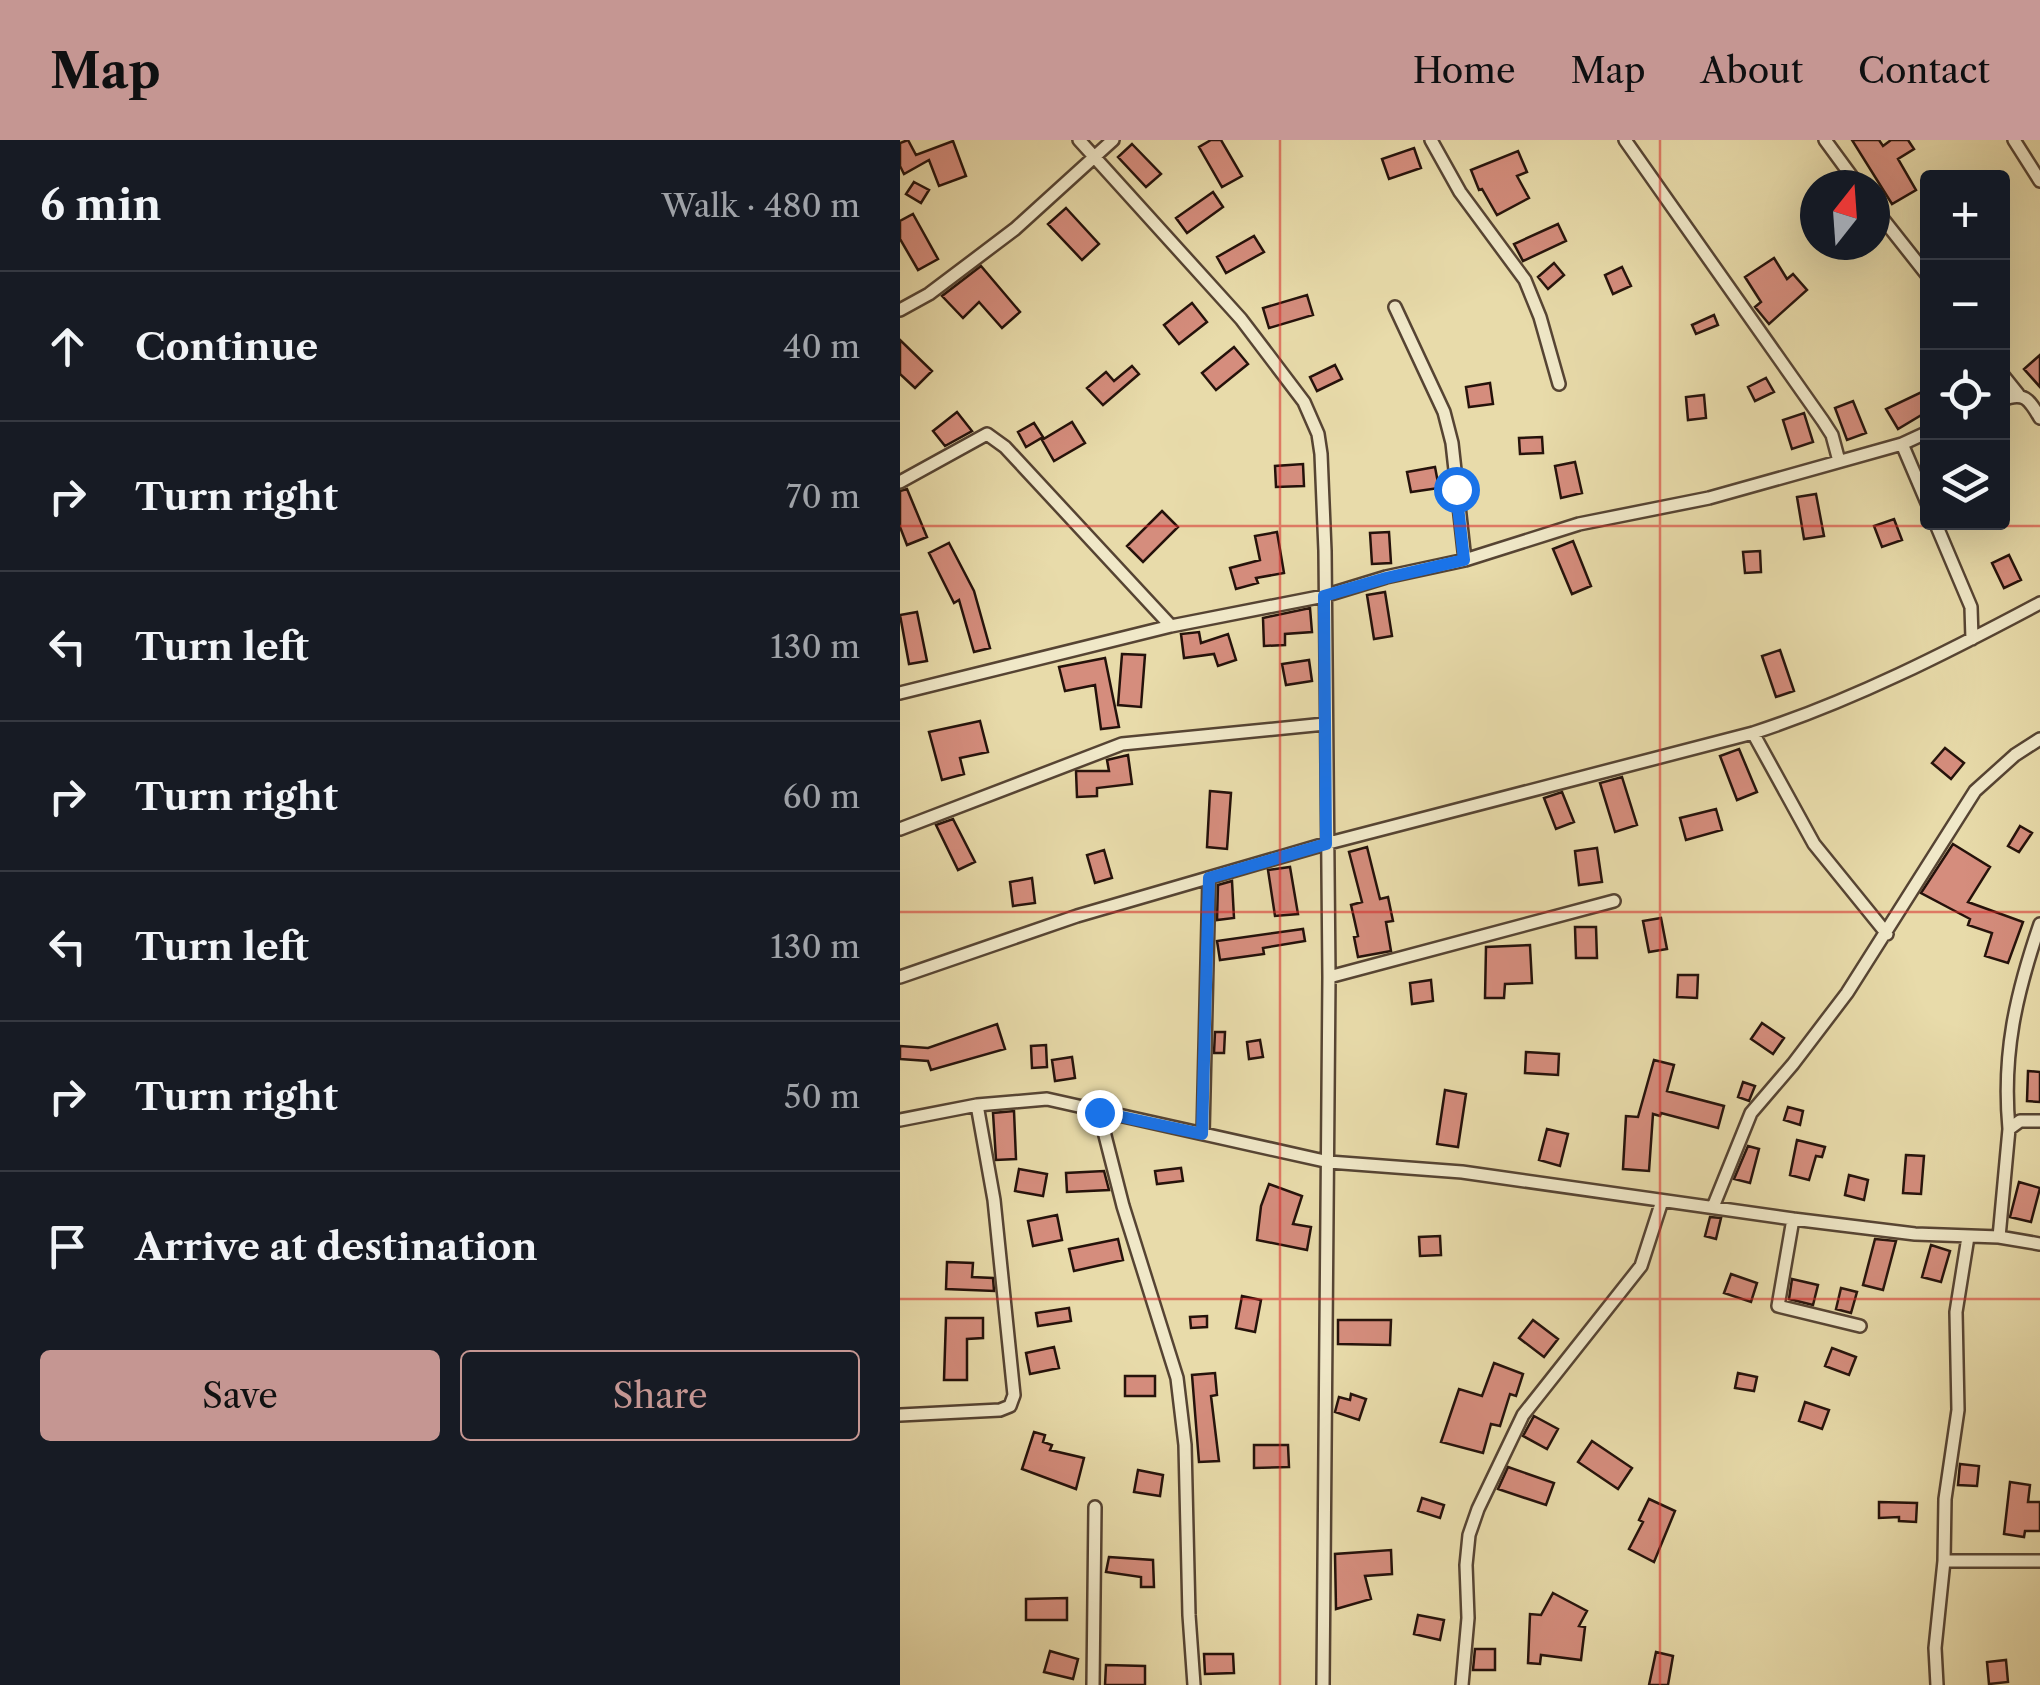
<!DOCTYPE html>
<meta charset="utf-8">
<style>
:root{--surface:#171b24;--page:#20242c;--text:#f1f3f6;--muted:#9ea1a6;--line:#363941;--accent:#c59692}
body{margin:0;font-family:"Libre Caslon Text",serif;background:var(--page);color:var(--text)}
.controls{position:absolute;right:30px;top:30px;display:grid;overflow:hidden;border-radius:10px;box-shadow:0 10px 40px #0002}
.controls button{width:90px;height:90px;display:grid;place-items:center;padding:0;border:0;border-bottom:2px solid var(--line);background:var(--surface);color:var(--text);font:50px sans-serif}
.compass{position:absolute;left:900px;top:30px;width:90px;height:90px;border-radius:50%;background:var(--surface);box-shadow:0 10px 40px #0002;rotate:17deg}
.stop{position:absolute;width:30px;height:30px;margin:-22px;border:8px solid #1a73e8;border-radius:50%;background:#fff}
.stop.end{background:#1a73e8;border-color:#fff;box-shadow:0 2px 10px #0008}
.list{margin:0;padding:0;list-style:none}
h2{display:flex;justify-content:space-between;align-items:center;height:130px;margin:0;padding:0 40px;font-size:42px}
h2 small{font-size:32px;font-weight:400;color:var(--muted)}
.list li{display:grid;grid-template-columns:65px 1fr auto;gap:30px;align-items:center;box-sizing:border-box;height:150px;padding:0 40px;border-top:2px solid var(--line)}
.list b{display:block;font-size:38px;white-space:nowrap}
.list em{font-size:32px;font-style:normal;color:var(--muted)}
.actions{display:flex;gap:20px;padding:30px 40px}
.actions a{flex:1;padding:22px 0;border:2px solid var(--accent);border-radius:10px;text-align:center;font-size:35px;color:var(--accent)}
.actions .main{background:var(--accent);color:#111}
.icon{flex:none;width:55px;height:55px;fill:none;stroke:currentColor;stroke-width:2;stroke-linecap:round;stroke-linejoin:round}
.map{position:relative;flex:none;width:1140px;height:1545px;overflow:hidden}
header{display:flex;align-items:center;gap:60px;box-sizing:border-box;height:140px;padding:0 50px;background:var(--accent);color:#111}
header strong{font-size:48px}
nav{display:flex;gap:55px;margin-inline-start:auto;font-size:35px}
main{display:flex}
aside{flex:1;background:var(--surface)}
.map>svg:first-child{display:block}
.building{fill:#d58d7d;stroke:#25120b;stroke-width:2.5}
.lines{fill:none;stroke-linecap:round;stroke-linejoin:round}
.minor-casing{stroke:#564433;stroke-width:16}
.minor{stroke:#f0e8c8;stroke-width:11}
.route{stroke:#1a73e8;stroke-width:12}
.grid{fill:none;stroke:#d62828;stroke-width:2.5;stroke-opacity:0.55}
</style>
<header>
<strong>Map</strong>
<nav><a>Home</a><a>Map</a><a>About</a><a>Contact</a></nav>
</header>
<main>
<aside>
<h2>6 min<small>Walk · 480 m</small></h2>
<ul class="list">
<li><svg class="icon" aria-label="ahead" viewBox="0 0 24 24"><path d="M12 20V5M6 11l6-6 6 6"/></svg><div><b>Continue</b></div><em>40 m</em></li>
<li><svg class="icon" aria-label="right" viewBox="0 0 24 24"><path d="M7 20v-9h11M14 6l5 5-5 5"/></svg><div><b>Turn right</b></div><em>70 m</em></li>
<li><svg class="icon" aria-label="left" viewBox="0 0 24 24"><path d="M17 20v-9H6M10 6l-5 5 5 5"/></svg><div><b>Turn left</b></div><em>130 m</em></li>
<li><svg class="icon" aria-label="right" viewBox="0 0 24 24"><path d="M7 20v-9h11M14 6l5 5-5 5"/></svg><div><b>Turn right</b></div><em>60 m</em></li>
<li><svg class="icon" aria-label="left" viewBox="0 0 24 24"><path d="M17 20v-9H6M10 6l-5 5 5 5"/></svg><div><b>Turn left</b></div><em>130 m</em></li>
<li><svg class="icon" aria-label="right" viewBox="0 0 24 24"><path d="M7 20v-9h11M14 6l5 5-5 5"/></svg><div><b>Turn right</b></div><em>50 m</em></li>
<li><svg class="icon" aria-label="arrive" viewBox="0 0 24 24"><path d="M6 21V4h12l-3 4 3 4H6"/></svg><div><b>Arrive at destination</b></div></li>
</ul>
<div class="actions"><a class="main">Save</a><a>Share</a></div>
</aside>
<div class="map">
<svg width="1140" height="1545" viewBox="0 0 1140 1545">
<rect width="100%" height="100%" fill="#e8dbaa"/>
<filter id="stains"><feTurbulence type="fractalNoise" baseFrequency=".002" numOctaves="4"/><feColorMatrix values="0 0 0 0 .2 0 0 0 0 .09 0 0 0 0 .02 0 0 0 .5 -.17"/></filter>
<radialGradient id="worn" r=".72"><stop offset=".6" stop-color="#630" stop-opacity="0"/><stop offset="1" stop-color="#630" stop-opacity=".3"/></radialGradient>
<path class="building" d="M8 0 16 15 53 1 66 36 39 46 29 20 4 34 0 26V3Z
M311 0H321L342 36 322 47 299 7Z
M952 0H979L983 6 991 0H1008L1014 9 998 19 1016 50 992 64Z
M232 4 261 34 246 47 218 17Z
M514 8 521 28 489 39 482 19Z
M618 11 627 32 617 36 629 58 597 75 582 49 579 50 571 30Z
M14 42 29 50 21 63 6 54Z
M313 52 323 67 287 93 276 78Z
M166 68 199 104 182 120 148 84Z
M13 74 38 119 18 130 0 99V81Z
M658 84 666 101 623 121 614 104Z
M354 96 364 112 326 133 317 117Z
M874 118 887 139 893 134 907 150 869 184 855 167 861 162 845 137Z
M654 123 664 135 648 149 638 137Z
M81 126 120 172 102 188 79 162 63 178 42 156Z
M722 127 731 146 713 154 705 135Z
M407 155 413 175 369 188 363 168Z
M292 163 307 182 279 204 264 185Z
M814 175 818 185 796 194 792 185Z
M0 200 32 231 15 248 0 234Z
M334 207 348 224 316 250 302 233Z
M1140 215V247L1124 229Z
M435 225 442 239 417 251 410 237Z
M232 226 239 234 203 265 187 248 206 232 214 241Z
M866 238 874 252 855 261 848 247Z
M590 243 593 264 569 267 566 247Z
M1028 249V271L998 289 986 269Z
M804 255 806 278 788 280 786 257Z
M953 261 966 293 947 300 935 268Z
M57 272 72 291 45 306 33 291Z
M904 273 913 302 892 309 883 280Z
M172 282 185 303 154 321 142 300Z
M134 283 143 297 126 307 118 292Z
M642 297 643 313 620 314 619 298Z
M675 322 682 353 661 358 655 326Z
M403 324 404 346 376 347 375 326Z
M535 327 539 348 511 352 507 332Z
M7 349 27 397 7 405 0 387V351Z
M916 354 924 396 904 399 897 357Z
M262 371 278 387 243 422 227 406Z
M994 379 1002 400 982 407 974 386Z
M377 392 384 433 356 438 358 443 336 449 330 428 360 420 355 396Z
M489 392 491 423 472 424 470 393Z
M673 401 691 446 672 454 653 409Z
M49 403 74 451 90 508 74 512 59 460 54 463 29 413Z
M860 411 861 432 845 433 843 412Z
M1109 415 1121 440 1104 448 1092 423Z
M485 452 492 496 474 499 467 455Z
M410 468 412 492 385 494V505L364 506 363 478Z
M17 472 27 521 9 524 0 475Z
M299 492 301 503 328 494 336 520 318 526 314 514 284 518 281 494Z
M880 510 894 551 876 557 862 516Z
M222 514 245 515 241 567 218 565Z
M205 518 219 587 201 589 195 545 165 551 159 527Z
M409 520 412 541 386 545 382 524Z
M80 581 88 612 60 618 64 634 42 640 29 592Z
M1045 608 1064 623 1051 639 1032 623Z
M839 609 857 652 837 660 820 616Z
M228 615 232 644 197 648V656L177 657 176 631H209L207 620Z
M722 637 737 685 715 692 700 643Z
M310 651 331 653 327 709 307 707Z
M662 652 674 682 656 689 644 658Z
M816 669 822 690 786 700 780 678Z
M53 679 75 722 58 730 36 685Z
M1120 686 1132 693 1119 712 1108 706Z
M1053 704 1090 727 1068 762 1123 782 1108 823 1085 816 1092 793 1068 785 1070 779 1021 753Z
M467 707 480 759 488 757 493 781 486 782 491 811 458 817 454 797 458 796 451 765 462 762 449 712Z
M697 708 702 742 679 745 675 711Z
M204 710 212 738 195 743 187 715Z
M390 727 398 774 375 776 368 730Z
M132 738 135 763 113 766 110 742Z
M332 741 334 778 317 780 318 745Z
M761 778 767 809 749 812 743 781Z
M675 787H696L697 818H676Z
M403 789 405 801 363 808 364 814 320 820 317 801Z
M630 805 632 843 605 844 604 858H585L586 807Z
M778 835H798L797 858 777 857Z
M531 840 533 861 512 864 510 843Z
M862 883 884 898 873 914 851 899Z
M97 884 105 909 31 930 28 921 0 919V906L28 908Z
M315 892H325L324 913H314Z
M360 900 363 917 349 919 347 902Z
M146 905 147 927 132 928 131 906Z
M626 912 659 914 658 935 625 933Z
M172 917 175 938 155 941 152 920Z
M754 920 774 925 767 951 824 966 818 988 761 973 760 976 753 974 749 1031 723 1029 726 976 738 977Z
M1128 931 1140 932V962L1127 961Z
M843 942 855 946 849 961 838 957Z
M545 950 566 954 558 1007 537 1004Z
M888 967 903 971 900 985 884 980Z
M114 971 116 1019 96 1020 93 973Z
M647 989 668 994 660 1026 639 1020Z
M897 1000 925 1007 922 1017 916 1016 909 1040 890 1035Z
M848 1006 859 1009 850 1043 834 1039Z
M1006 1015 1024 1016 1021 1054 1003 1053Z
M281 1028 283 1041 257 1044 255 1031Z
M119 1029 147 1034 143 1056 115 1051Z
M204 1031 209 1050 167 1052 166 1033Z
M949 1035 968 1040 964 1060 945 1055Z
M1119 1042 1140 1048 1131 1082 1110 1077Z
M369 1044 402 1056 393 1084 411 1087 407 1110 357 1100 361 1066Z
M157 1075 162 1100 133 1106 128 1081Z
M810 1077 821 1078 816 1099 805 1096Z
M540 1096 541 1115 520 1116 519 1097Z
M218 1099 223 1120 174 1131 169 1109Z
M975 1099 996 1101 983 1150 963 1145Z
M1031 1105 1050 1111 1041 1142 1022 1137Z
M47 1122 73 1123 72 1137 93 1138 94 1151 46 1149Z
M831 1134 857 1143 851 1162 824 1153Z
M892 1139 918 1145 913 1165 889 1159Z
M941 1148 957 1152 951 1173 936 1169Z
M342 1156 361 1160 355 1192 336 1188Z
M169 1168 171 1181 138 1186 136 1173Z
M307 1176V1187L291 1188 290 1177Z
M46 1178H83V1198L67 1199V1240H44Z
M438 1180H491L490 1205 438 1204Z
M633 1180 658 1199 644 1217 619 1198Z
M154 1207 159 1228 130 1234 126 1213Z
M932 1208 956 1217 949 1235 925 1226Z
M594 1223 623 1234 616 1256 610 1254 600 1286 591 1284 583 1313 541 1302 559 1249 582 1256Z
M315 1233 317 1255 311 1256 319 1321 299 1322 292 1235Z
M838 1233 857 1237 854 1251 835 1248Z
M225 1236H255V1256H225Z
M451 1254 466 1259 459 1280 435 1272 439 1257 450 1260Z
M905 1262 929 1270 922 1289 899 1281Z
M634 1276 658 1289 647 1309 623 1296Z
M134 1292 145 1295 143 1302 152 1305 150 1310 184 1318 176 1349 122 1329Z
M692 1301 732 1328 718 1349 678 1322Z
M354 1305H388L389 1327 354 1328Z
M1060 1324 1079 1326 1077 1346 1058 1345Z
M608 1327 654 1343 646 1365 598 1349Z
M238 1330 263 1335 260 1356 234 1352Z
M1110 1342 1130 1345 1128 1362H1140V1391H1125L1124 1397 1104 1394Z
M522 1358 544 1365 540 1378 518 1371Z
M749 1359 775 1371 754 1422 729 1409 743 1382 739 1380Z
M979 1362 1017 1363 1016 1382 999 1381V1377L979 1378Z
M491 1410 492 1434 465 1436 471 1459 436 1469 435 1414Z
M209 1417 253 1420 254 1447H241V1437L206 1432Z
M653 1453 687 1471 679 1486 685 1487 681 1520 641 1515 640 1524 628 1523 630 1474 641 1475Z
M167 1458V1480H126V1459Z
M518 1475 544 1480 540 1500 514 1494Z
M575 1509H595V1530H573Z
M150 1511 178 1519 173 1539 144 1532Z
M756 1512 773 1516 768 1545H749Z
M304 1514H333L334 1533 305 1534Z
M1106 1520 1108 1542 1089 1544 1087 1522Z
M206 1525 245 1526V1545H205Z"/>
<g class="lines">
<defs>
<path id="minor" d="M179 0 341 179 404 262 418 294 421 314 425 411 429 837 423 1545
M531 0 560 52 625 140 640 177 659 244
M725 0 923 281 932 295 939 321
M925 0 958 45
M1114 0 1140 41
M975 69 1028 136
M495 167 544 272 552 303 565 420
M0 170 29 154 115 89 213 0
M1102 234 1118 254
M1102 260C1124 251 1129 259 1140 278
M1002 304 1028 365
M0 342 87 294 105 307 271 486
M1035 382 1071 467 1072 499
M0 553 271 486 424 456 486 437 565 420 679 384 809 358 1002 304 1028 292
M853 593 914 704 987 794
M0 689 222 604 425 584
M0 837 177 776 425 704 853 593C952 561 1048 512 1140 463
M429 837 714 761
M199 972 223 1066 277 1238 285 1305 289 1475 294 1545
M0 980 77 965 147 959 429 1022 562 1032 893 1079 1015 1094 1099 1097 1140 1104
M1109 989C1102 914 1116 854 1140 784
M303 994 309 738
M813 1067 851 973 893 924 947 853 1075 651 1115 615 1140 599
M893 1079 878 1166 960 1186
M1099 1097 1109 989 1120 981H1140
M0 1275 100 1270 110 1266 114 1255 94 1060 77 965
M1044 1421H1140
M193 1545 195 1367
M562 1545 568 1478 566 1425 569 1395 578 1369 623 1275 741 1126 762 1061
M1037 1545 1035 1508 1044 1421 1045 1359 1058 1270 1056 1172 1068 1097"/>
</defs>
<use href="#minor" class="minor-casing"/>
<use href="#minor" class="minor"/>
</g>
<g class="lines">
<path class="route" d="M199 972 302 994 309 738 426 704 424 456 486 438 564 420 556 349"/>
</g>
<path class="grid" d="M380 0V1545M760 0V1545M0 386H1140M0 772H1140M0 1159H1140"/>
<rect width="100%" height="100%" filter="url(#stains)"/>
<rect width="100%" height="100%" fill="url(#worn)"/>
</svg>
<div class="controls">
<button>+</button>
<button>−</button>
<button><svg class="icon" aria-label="locate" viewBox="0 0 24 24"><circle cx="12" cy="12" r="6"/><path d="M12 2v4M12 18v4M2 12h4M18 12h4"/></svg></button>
<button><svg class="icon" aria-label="layers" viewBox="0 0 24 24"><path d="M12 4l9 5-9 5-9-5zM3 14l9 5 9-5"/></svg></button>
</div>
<svg class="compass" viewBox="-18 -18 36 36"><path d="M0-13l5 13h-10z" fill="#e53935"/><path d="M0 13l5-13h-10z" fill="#9ea1a6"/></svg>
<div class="stop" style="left:556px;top:349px"></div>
<div class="stop end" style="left:199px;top:972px"></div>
</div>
</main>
